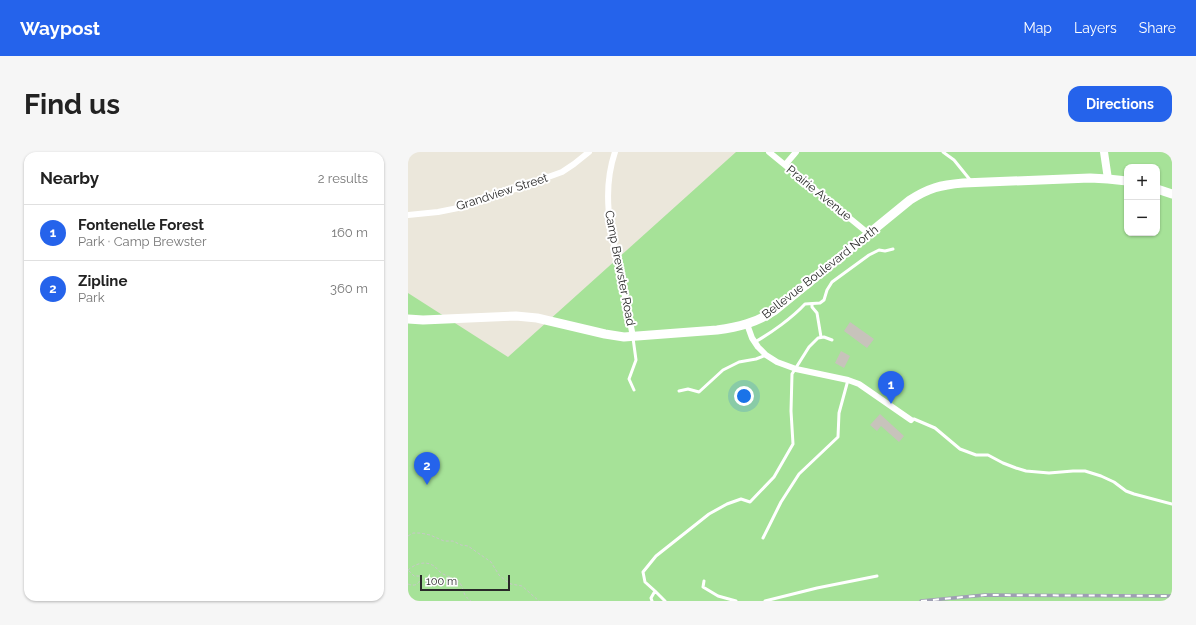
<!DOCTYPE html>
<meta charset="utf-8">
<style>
:root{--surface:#fff;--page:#f6f6f6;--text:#222;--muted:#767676;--line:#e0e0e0;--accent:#2563eb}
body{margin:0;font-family:Raleway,sans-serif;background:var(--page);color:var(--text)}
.controls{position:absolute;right:12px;top:12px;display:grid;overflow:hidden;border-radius:8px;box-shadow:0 1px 3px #0004}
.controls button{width:36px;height:36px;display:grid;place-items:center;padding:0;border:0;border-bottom:1px solid var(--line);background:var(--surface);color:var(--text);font:20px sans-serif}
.scale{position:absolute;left:12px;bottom:10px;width:90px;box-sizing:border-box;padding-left:4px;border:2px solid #292929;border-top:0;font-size:11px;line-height:14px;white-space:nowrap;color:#292929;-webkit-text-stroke:3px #fff;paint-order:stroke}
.you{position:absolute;left:336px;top:244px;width:14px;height:14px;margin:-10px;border:3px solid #fff;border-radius:50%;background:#1a73e8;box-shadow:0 0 0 6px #1a73e833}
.badge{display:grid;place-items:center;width:26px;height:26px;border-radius:50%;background:var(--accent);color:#fff;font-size:13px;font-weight:700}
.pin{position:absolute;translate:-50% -33px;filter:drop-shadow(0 1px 2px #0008)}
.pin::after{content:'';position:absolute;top:21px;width:14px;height:12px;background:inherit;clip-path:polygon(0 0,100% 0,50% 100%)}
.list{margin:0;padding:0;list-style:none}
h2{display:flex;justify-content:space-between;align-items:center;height:52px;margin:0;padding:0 16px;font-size:17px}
h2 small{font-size:13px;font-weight:400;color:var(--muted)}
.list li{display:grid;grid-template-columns:26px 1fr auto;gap:12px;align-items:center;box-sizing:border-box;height:56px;padding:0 16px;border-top:1px solid var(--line)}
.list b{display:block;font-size:15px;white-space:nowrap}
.list p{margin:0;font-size:13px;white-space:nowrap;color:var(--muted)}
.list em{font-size:13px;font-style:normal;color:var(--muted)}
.map{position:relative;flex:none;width:764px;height:449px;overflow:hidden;border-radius:12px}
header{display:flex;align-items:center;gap:24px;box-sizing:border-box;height:56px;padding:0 20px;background:var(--accent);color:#fff}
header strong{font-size:19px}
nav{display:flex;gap:22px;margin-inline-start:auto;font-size:14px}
.intro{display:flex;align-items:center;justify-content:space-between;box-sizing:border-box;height:96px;padding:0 24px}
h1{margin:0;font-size:28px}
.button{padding:10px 18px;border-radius:12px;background:var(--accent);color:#fff;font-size:14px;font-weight:700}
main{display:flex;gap:24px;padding:0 24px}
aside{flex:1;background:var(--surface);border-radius:12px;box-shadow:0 1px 3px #0004}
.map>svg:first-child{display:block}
.green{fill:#a6e298;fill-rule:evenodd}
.building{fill:#c7c3bb}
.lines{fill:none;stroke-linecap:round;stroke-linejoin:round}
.path{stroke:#c7c7c7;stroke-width:1;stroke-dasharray:3 2;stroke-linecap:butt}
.service{stroke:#fff;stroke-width:3}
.minor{stroke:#fff;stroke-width:6}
.tertiary{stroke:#fff;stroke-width:8}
.secondary{stroke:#fff;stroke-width:9}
.rail-casing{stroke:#9e9eb3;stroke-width:3.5}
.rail{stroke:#fff;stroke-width:2;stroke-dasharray:6;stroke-linecap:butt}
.labels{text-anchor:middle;stroke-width:4;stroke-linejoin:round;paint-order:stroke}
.street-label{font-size:12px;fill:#292929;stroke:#fff}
</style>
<header>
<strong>Waypost</strong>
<nav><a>Map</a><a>Layers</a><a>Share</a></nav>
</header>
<div class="intro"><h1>Find us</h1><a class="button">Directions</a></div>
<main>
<aside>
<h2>Nearby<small>2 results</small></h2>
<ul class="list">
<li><span class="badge">1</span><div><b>Fontenelle Forest</b><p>Park · Camp Brewster</p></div><em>160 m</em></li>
<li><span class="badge">2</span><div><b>Zipline</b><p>Park</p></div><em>360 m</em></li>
</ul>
</aside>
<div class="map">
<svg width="764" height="449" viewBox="0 0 764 449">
<rect width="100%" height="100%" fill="#ebe7db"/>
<path class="green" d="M328 0H764V449H0V141L100 205ZM719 15H749V81H719Z"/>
<path class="building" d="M442 170 466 187 459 196 436 179Z
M433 199 442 204 436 216 427 211Z
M472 262 496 284 491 290 473 274 469 279 462 273Z"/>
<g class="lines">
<path class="path" d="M0 384 5 381H12L22 383 36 389H45L53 393 60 394 83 410 91 423 98 429 103 432 114 434 131 449
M0 418C7 412 17 408 26 414 29 416 31 420 35 422 41 425 47 426 52 431 57 439 54 443 63 449
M0 432C7 435 12 432 13 424H6L0 418"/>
<path class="service" d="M535 0 546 8 563 29
M404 152V155L409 161 413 185
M225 186 228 208 221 227 226 238
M347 190C363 181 384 166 397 152L412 151 416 148 419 138 424 130 461 103 471 98 477 99 485 97
M271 239 280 237 291 240 315 218 331 210 348 207 358 203
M503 268 506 267 527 276 552 297 568 303H580L595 311 608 316 618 319 641 321 665 319H677L693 324 706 330 718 339 726 342 764 352
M355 386 373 350 391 322 430 285 431 261 440 228
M296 429 295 435 310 444 328 449
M247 439 257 449
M244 449 243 446 247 439 237 430 235 420 248 404 301 362 319 352 333 347 342 350 366 325 385 292 383 259 384 222 401 195 410 186 416 185 424 188
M357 449 409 436 469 424"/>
<path class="minor" d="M207 0C193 41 203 81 212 122 217 143 221 164 225 185
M361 0 461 82
M377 13 388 0
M0 63 30 60 55 55 93 42 154 20 166 12 181 0
M339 172 344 186 350 195 358 203 369 210 388 217 440 228 451 232 503 268"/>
<path class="tertiary" d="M696 0 700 27"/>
<path class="secondary" d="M749 37 764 42
M0 167 15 168 108 164 129 166 197 182 216 185 309 178C331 175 347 171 366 159L502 48C521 36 532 33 555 31L682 26 700 27 719 29"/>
<defs>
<path id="rail" d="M513 449 577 443 764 444"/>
</defs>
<use href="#rail" class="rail-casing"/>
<use href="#rail" class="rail"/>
</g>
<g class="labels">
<g class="street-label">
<text transform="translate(94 40) rotate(-18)" y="4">Grandview Street</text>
<text transform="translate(411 41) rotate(39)" y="4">Prairie Avenue</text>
<text transform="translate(212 116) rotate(79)" y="4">Camp Brewster Road</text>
<text transform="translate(412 120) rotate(-38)" y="4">Bellevue Boulevard North</text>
</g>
</g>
</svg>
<div class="controls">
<button>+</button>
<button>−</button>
</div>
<div class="scale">100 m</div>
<div class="you"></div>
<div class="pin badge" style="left:483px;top:252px">1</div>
<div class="pin badge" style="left:19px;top:333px">2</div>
</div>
</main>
